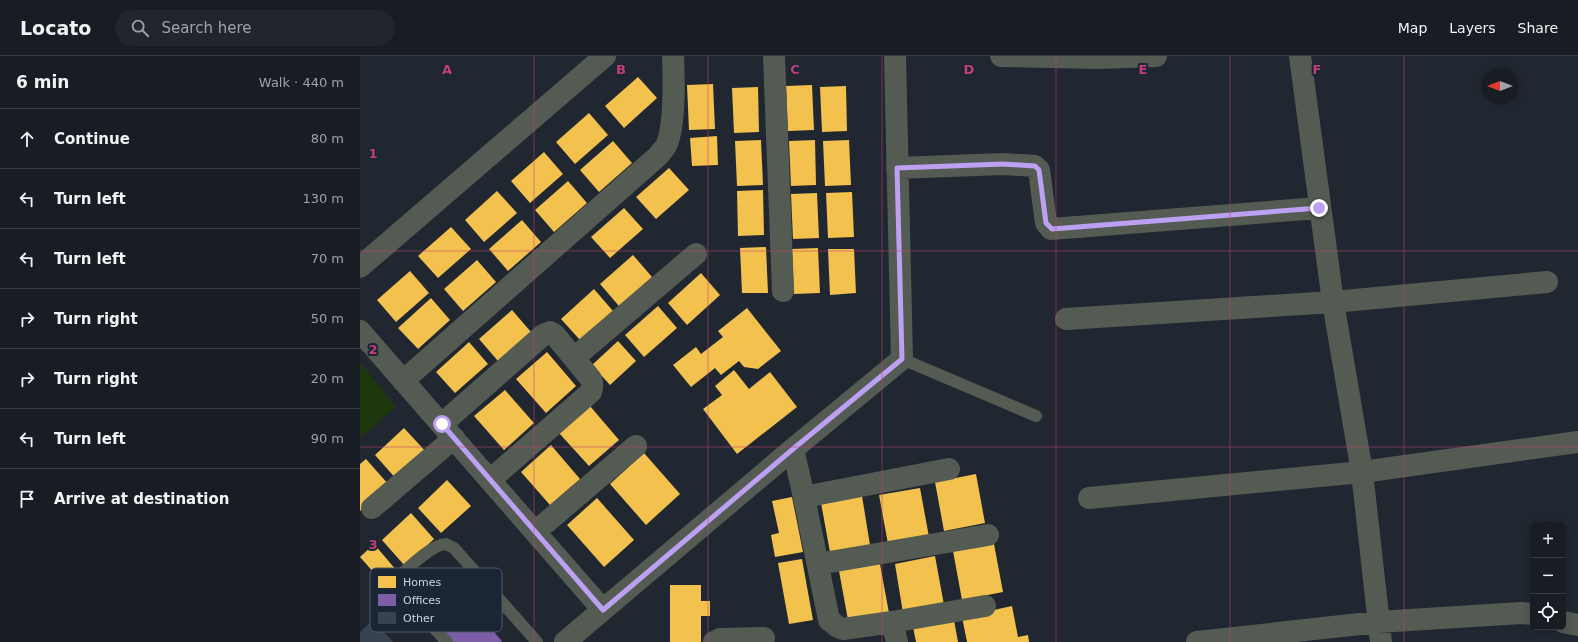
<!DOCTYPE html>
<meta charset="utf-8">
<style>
:root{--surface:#181d24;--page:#21262c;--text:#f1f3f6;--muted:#9fa2a6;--line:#363b41}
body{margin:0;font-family:"DejaVu Sans",sans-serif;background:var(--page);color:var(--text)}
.controls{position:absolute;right:12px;bottom:12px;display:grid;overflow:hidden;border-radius:6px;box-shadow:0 2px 10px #0003}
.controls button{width:36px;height:36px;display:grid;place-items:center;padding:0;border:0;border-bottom:1px solid var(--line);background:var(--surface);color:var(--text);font:20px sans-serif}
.compass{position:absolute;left:1122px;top:12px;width:36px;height:36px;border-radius:50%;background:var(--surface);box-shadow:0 2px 10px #0003;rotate:270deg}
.stop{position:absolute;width:12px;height:12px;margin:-9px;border:3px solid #bca0f2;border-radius:50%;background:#fff}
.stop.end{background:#bca0f2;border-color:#fff;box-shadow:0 1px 4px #0008}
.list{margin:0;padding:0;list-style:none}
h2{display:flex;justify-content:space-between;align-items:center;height:52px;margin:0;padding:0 16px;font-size:17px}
h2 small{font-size:13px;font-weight:400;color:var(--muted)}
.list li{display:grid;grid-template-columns:26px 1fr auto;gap:12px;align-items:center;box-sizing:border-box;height:60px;padding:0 16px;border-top:1px solid var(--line)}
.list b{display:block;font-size:15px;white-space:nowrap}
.list em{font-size:13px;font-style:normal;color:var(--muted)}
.icon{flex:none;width:22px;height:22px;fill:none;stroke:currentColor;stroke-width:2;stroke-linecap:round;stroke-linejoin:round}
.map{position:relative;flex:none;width:1218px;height:586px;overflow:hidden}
header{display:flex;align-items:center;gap:24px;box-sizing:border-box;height:56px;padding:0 20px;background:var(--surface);border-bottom:1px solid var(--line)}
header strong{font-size:19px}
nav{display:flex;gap:22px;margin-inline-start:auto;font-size:14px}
.search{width:280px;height:36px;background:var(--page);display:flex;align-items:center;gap:10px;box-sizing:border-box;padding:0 14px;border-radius:22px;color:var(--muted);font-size:15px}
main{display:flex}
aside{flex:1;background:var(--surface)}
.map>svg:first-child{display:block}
.green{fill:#1e380e}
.homes{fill:#f2c14e}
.offices{fill:#7b5ea7}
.building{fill:#384351}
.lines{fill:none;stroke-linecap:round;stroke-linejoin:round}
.lane{stroke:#545b53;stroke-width:12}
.street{stroke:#545b53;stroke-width:22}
.route{stroke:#bca0f2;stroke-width:5}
.grid{fill:none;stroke:#c43e75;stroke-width:1;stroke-opacity:0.55}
.key{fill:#1a2636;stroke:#4f5a69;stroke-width:1}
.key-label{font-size:11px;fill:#ccd4df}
.grid-label{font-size:13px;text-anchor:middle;font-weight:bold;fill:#c43e75;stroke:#1a2636;stroke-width:4;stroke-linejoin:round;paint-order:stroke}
</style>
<header>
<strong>Locato</strong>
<div class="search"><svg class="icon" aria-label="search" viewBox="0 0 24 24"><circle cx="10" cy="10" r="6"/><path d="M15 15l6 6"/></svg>Search here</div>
<nav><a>Map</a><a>Layers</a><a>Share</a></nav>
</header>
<main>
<aside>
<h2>6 min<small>Walk · 440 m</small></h2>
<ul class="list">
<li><svg class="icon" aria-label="ahead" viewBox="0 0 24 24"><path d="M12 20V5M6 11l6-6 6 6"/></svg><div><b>Continue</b></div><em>80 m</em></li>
<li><svg class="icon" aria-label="left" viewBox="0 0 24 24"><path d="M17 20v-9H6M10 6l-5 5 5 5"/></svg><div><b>Turn left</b></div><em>130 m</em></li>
<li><svg class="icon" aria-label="left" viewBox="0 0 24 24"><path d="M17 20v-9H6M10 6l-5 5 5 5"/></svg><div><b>Turn left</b></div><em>70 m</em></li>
<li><svg class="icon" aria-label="right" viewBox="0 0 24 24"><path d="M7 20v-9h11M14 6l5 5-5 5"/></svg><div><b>Turn right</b></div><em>50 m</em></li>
<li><svg class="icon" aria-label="right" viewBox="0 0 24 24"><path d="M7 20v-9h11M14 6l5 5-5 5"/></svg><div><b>Turn right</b></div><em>20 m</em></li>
<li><svg class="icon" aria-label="left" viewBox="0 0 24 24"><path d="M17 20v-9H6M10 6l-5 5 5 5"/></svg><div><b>Turn left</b></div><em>90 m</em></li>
<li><svg class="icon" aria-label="arrive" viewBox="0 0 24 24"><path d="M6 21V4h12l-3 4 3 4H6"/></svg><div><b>Arrive at destination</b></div></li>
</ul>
</aside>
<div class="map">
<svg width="1218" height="586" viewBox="0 0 1218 586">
<rect width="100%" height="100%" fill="#202730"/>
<path class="green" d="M0 306 36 351 0 382Z"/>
<path class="homes" d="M278 21 297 42 264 72 245 50Z
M353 28 355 73 329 74 327 29Z
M452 29 454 74 428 75 426 30Z
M486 30 487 75 462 76 460 31Z
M398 31 399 76 374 77 372 32Z
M229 57 248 79 215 108 196 86Z
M357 80 358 109 332 110 330 82Z
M401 84 403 129 377 130 375 85Z
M455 84 456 129 431 130 429 85Z
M489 84 491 129 465 130 463 85Z
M253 85 272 107 239 136 220 114Z
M184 96 203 118 170 147 151 125Z
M309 112 329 134 296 163 276 141Z
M208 125 227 147 194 176 175 154Z
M403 134 404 179 378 180 377 135Z
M137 135 157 157 124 186 105 164Z
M492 136 494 181 468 182 466 137Z
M457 137 459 182 433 183 431 138Z
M264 152 283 173 250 202 231 181Z
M162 164 181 186 148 215 129 193Z
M91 171 111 193 78 222 58 200Z
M406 191 408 237H382L380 192Z
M458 192 460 237 434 238 432 193Z
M468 193H494L496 237 470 239Z
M273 199 292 221 259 250 240 228Z
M117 204 136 226 103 255 84 233Z
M50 215 69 237 36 266 17 244Z
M341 217 360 239 327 269 308 247Z
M234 233 253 255 220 284 201 263Z
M71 242 90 264 58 293 38 272Z
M298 250 317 272 284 301 265 279Z
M387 252 421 295 398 313 384 311 379 305 361 319 355 312 331 331 313 309 336 291 341 298 363 281 358 275Z
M152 254 171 276 138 305 119 283Z
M258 285 276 305 250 329 232 309Z
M109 286 128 308 95 337 76 316Z
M187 296 216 330 186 357 156 323Z
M374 314 389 333 410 316 437 351 377 398 343 353 362 339 355 330Z
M145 334 174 367 144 394 114 360Z
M230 350 259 384 229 410 199 377Z
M44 372 68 398 38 425 15 399Z
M191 389 220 423 190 449 161 416Z
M284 397 320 438 286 469 250 428Z
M6 403 29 429 0 455V408Z
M616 418 625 467 584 475 575 426Z
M87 424 111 450 81 477 58 452Z
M560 432 569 481 528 488 519 439Z
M502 440 510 489 470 496 461 447Z
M432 441 443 496 415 501 411 479 419 477 412 445Z
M237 442 274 484 244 511 207 469Z
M51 457 74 483 45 510 22 484Z
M14 488 37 515 23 527 0 501Z
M634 488 643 536 602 544 593 495Z
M575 500 584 549 543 557 535 508Z
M442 503 453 564 429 568 418 507Z
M520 508 529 557 488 564 479 515Z
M310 529H341V545H350V560H341V586H310Z
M652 550 658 581 668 579 669 586H607L602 561Z
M594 564 598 586H556L553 571Z"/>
<path class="offices" d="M80 515 142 585 141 586H81L46 546Z"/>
<path class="building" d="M13 564 33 586H0V576Z"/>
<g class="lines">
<path class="lane" d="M542 303 676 360
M87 586 39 535 37 530V522C47 513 72 488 86 488 88 489 91 491 94 492L177 586"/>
<path class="street" d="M414 0 423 235
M641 0 738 2 796 0
M940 0 973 246 1002 416 1021 586
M537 112 643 108 675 110 679 114 686 167 691 173 959 152
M0 211 245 0
M706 263 973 246 1187 226
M0 275 243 554
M214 302 336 198
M43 325 298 100C300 97 304 93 306 90 315 71 314 22 313 0
M82 368 183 279 190 276 194 278 231 323C233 328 233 331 231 336L130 424
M433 393 444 441 469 564 478 571 483 573 532 566 537 586
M444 441 589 413
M729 442 1002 416 1218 386
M12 452 94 382
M175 476 276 390
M458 508 628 479
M532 566 625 550
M1203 566 1218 569
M205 586 433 393 542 303 535 0
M354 586 360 583 404 582
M837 586 1018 566 1161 557 1173 558"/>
</g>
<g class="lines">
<path class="route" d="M82 368 243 554 433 393 542 303 537 112 643 108 675 110 679 114 686 167 692 173 959 152"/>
</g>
<path class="grid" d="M174 0V586M348 0V586M522 0V586M696 0V586M870 0V586M1044 0V586M0 195H1218M0 391H1218"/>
<rect x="10" y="512" width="132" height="64" rx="6" class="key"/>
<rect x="18" y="520" width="18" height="12" fill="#f2c14e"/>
<rect x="18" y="538" width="18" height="12" fill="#7b5ea7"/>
<rect x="18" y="556" width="18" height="12" fill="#384351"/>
<g class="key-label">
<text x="43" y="530">Homes</text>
<text x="43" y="548">Offices</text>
<text x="43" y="566">Other</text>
</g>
<g class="grid-label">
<text x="87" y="18">A</text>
<text x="261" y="18">B</text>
<text x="435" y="18">C</text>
<text x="609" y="18">D</text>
<text x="783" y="18">E</text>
<text x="957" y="18">F</text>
<text x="13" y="102">1</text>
<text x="13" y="298">2</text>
<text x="13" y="493">3</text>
</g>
</svg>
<div class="controls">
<button>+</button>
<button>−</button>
<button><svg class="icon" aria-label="locate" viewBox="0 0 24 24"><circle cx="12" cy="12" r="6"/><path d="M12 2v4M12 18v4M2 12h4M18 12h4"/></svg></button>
</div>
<svg class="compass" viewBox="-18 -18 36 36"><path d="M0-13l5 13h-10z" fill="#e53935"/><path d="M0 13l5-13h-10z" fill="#9fa2a6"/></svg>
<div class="stop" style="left:82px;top:368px"></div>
<div class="stop end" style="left:959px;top:152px"></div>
</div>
</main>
